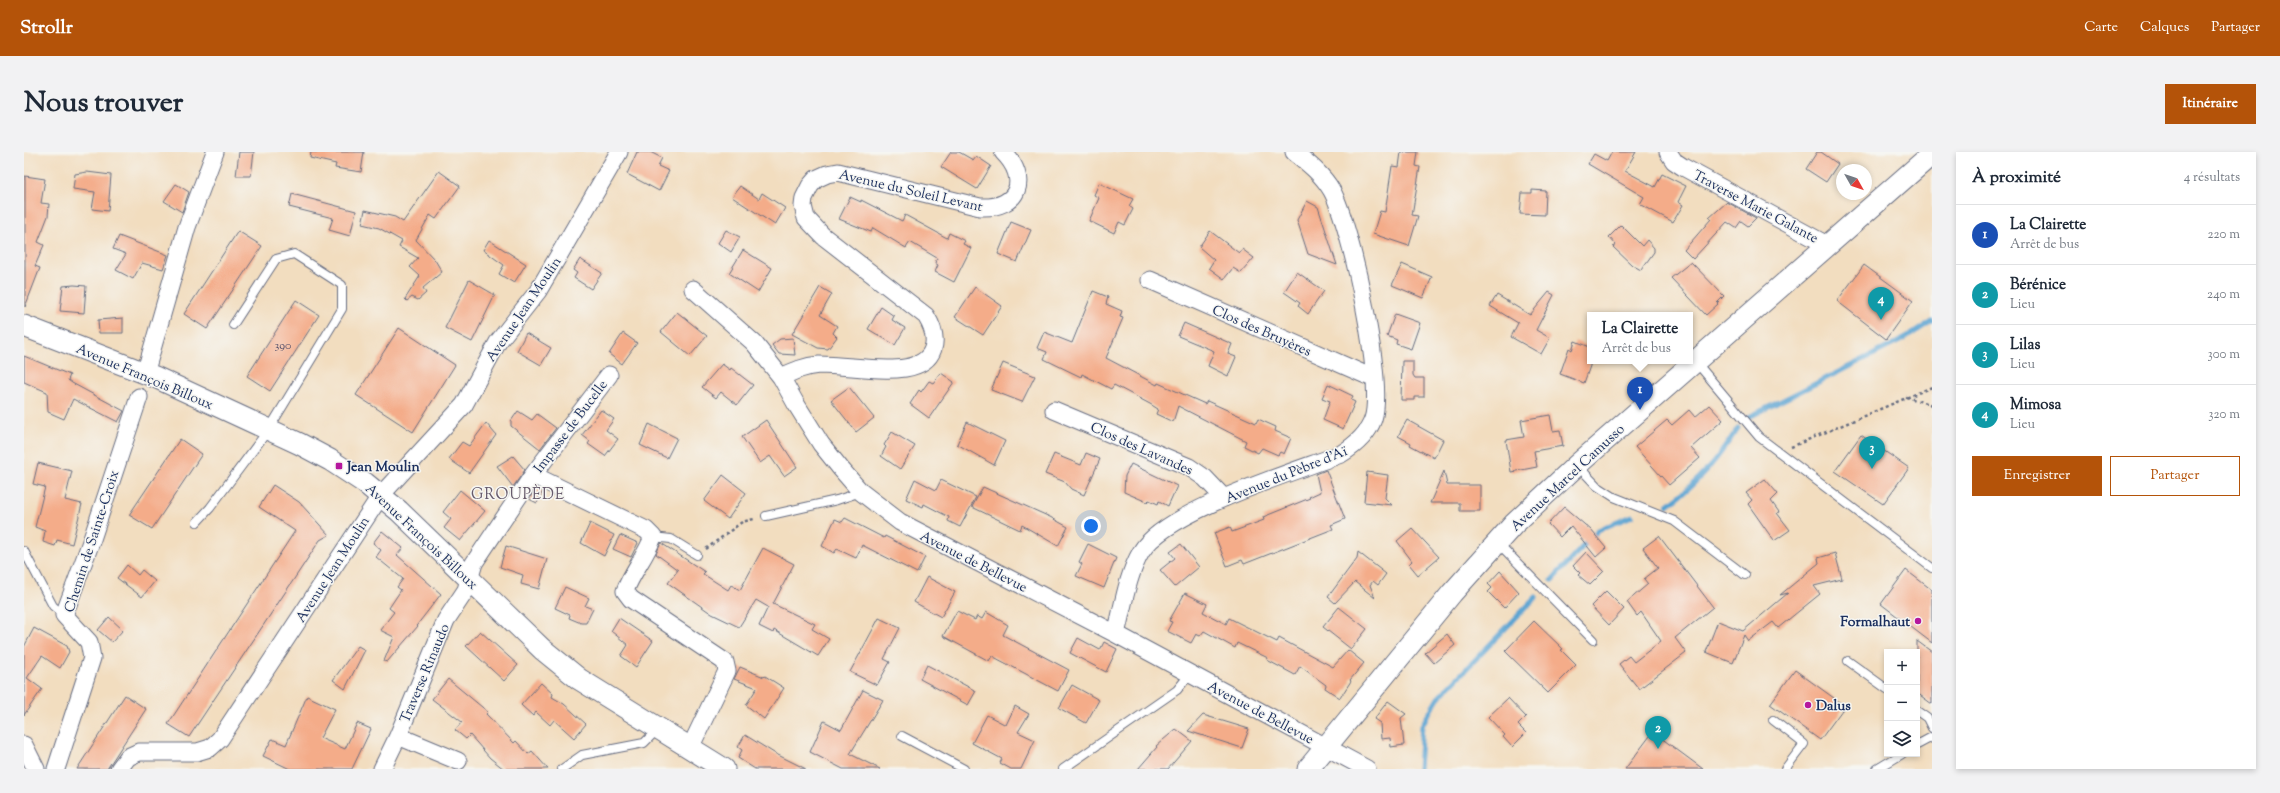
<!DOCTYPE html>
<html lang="fr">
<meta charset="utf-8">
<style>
:root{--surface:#fff;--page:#f2f2f3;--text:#1f2937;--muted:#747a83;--line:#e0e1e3;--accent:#b45309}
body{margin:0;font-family:"Sorts Mill Goudy",serif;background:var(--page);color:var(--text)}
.controls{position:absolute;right:12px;bottom:12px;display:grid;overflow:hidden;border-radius:0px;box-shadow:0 2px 6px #0003}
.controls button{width:36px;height:36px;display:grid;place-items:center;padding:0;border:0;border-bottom:1px solid var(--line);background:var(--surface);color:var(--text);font:20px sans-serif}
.compass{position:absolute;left:1812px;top:12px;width:36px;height:36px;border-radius:50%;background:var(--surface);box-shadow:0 2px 6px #0003;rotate:130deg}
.you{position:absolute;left:1067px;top:374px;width:14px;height:14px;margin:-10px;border:3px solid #fff;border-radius:50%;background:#1a73e8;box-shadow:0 0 0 6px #1a73e833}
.badge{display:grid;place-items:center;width:26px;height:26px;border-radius:50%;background:var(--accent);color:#fff;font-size:13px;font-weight:700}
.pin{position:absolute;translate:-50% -33px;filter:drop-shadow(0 1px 2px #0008)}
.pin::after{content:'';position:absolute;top:21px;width:14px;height:12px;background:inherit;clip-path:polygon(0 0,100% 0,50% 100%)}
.popup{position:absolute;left:1563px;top:160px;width:106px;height:52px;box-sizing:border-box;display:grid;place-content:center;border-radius:0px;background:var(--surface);filter:drop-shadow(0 1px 3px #0005);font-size:13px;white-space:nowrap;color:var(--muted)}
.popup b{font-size:15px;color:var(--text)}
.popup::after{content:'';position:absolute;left:50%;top:100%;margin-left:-8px;border:8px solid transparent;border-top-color:var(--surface)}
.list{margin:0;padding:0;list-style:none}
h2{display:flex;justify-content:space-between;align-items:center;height:52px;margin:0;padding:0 16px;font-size:17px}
h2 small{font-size:13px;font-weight:400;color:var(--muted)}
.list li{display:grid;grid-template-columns:26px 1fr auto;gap:12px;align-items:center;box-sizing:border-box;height:60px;padding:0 16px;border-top:1px solid var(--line)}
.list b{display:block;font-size:15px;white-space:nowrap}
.list p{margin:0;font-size:13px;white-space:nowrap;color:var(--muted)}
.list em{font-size:13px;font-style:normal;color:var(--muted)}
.actions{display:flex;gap:8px;padding:12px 16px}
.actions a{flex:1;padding:9px 0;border:1px solid var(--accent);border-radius:0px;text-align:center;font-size:14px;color:var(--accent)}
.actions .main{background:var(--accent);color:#fff}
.icon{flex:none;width:22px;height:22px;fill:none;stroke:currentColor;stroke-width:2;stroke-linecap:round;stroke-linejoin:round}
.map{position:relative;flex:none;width:1908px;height:617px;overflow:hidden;border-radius:0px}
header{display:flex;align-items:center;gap:24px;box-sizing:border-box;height:56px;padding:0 20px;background:var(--accent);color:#fff}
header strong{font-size:19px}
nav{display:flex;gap:22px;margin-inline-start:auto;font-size:14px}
.intro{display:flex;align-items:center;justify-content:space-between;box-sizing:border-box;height:96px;padding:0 24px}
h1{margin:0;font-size:28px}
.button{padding:10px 18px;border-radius:0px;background:var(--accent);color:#fff;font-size:14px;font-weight:700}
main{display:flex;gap:24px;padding:0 24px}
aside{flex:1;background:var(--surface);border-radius:0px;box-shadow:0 2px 6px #0003}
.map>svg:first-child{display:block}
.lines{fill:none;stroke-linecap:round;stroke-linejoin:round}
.stream{stroke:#5aa3d1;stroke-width:5}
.building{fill:#f4ac89}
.service-casing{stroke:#666c80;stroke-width:10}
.minor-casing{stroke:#666c80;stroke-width:19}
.tertiary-casing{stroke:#666c80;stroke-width:23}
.path{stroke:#666c80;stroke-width:2.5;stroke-dasharray:3 3;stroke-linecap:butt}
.service{stroke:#fff;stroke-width:8}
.minor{stroke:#fff;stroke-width:17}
.tertiary{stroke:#fff;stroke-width:21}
.poi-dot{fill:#b5179e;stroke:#f6f6f2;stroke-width:1.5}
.labels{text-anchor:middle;stroke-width:3;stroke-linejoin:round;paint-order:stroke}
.number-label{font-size:12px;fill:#514e69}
.street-label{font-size:14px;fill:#1b2f5e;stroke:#f6f6f2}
.poi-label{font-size:14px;font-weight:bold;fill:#1b2f5e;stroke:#f6f6f2;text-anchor:start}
.neighbourhood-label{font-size:15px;letter-spacing:1px;fill:#675b6d;stroke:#f6f6f2}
</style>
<header>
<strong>Strollr</strong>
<nav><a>Carte</a><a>Calques</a><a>Partager</a></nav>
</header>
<div class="intro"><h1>Nous trouver</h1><a class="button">Itinéraire</a></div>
<main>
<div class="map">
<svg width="1908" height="617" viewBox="0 0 1908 617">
<rect width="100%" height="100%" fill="#f6f6f2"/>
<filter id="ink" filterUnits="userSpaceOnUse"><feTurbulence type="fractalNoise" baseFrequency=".025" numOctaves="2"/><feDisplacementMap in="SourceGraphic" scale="8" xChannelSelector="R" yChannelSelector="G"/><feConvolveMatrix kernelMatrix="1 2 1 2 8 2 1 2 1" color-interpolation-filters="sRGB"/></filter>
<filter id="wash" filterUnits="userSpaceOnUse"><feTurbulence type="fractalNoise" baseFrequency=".012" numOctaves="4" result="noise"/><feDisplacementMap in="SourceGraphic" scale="16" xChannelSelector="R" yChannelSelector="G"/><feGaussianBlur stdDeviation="0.9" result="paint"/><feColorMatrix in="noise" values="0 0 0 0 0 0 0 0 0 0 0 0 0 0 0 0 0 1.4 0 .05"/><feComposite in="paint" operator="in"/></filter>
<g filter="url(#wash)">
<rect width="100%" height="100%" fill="#f2ddbf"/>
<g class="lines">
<path class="stream" d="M1725 265 1882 186 1908 169
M1644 353C1676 329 1693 308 1714 276
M1528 428 1574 378 1608 364
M1395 617 1398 573 1414 546 1512 445"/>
</g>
<g id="blocks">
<path class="building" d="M215 0H230L227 24H212Z
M287 0H340L337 20 311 16 312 12 286 6Z
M613 0H626L638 6 634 14 645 19 635 39 603 22Z
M927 0H935L949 8 952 4 967 14 953 37 917 15Z
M1377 0H1394L1392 14 1396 15 1388 63 1394 64 1385 94 1349 82 1356 59 1361 60 1368 14 1375 15Z
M1588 0H1612L1601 19 1631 35 1638 22 1662 34 1654 50 1659 53 1649 70 1616 52 1620 45 1564 12 1570 2 1583 9Z
M1793 0H1797L1814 12 1802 30 1782 17Z
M415 19 436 34 412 67 406 63 392 88 411 108 418 120 399 136 402 141 394 148 388 145 383 149 381 147 396 124 386 115 394 106 375 95 378 89 355 76 338 72 341 58 371 65 379 70Z
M63 20 87 23 84 59 68 57 71 40 49 37 51 22Z
M1 24 21 27 17 51 25 52 24 64 14 90 20 93 11 114 16 116 1 155Z
M1075 31 1109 47 1105 54 1109 57 1101 73 1095 70 1090 81 1065 69 1075 46 1070 43Z
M152 32 165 40 158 60 140 49Z
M716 34 735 47 738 41 761 56 751 73 708 45Z
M1508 38 1522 39 1521 63 1496 62 1498 41H1508Z
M268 42 332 59 326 84 305 78 309 66 265 55Z
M826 45 837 50V48L878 69 881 63 923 86 925 81 941 89 939 92 947 96 930 130 911 120 914 113 911 111 913 106 886 90 882 96 849 76 847 80 815 67Z
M1283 49 1294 55 1313 113 1284 102 1273 68Z
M1703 50 1732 66 1724 74 1717 69 1712 76 1703 70 1669 107 1660 98 1687 67 1685 66Z
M987 70 1007 78 993 110 974 102Z
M1597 73 1618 94 1623 88 1630 96V100L1617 118 1608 113 1589 95 1592 93 1585 85Z
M702 78 716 85 707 100 694 91Z
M214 79 238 94 183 177 160 162Z
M1186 79 1215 101 1218 97 1230 106 1217 121 1209 116 1200 127 1185 116 1190 108 1175 95Z
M95 84 144 103 139 117 118 111 109 127 92 118 102 102 89 97Z
M465 88 502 112 490 131 475 122 480 113 459 98Z
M719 98 748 116 734 140 705 121Z
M556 107 578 121 567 137 550 126 553 121 549 118Z
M1667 110 1700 144 1693 151 1694 152 1682 163 1647 126Z
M1378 112 1408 125 1399 146 1368 133Z
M1840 113 1889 149 1862 187 1813 149Z
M1273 120 1300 139 1284 162 1274 154 1276 151 1260 140Z
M445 128 471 143 448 190 421 176Z
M50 133 62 134 60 161 36 159 39 134Z
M796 135 808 142 796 163 813 174 809 181 813 185 804 197 794 196 768 182Z
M951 135 978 154 959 183 931 165Z
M1069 139 1084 145 1082 152 1098 159 1096 165 1099 166 1082 206 1133 233 1134 231 1181 252 1183 249 1232 271 1234 267 1252 275 1251 279 1267 286 1260 302 1256 300 1254 303 1238 296 1234 301 1220 294 1222 289 1154 254 1149 270 1132 262 1134 257 1126 252 1090 233 1087 237 1058 222 1057 225 1020 207 1023 200 1013 196 1020 180 1048 191Z
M1525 140 1530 143 1512 178 1526 186 1517 202 1487 185 1494 171 1466 154 1473 143 1506 163Z
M272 148 295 163 246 239 223 224Z
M857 155 870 164 868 168 881 176 871 193 844 177Z
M653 160 683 184 666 204 637 180Z
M1371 162 1396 171 1387 197 1372 192 1373 188 1363 184Z
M99 166V181H75L74 168Z
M1160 171 1208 192 1204 202 1212 205 1204 224 1184 214 1190 199 1154 184Z
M375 176 431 213 389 280 332 243Z
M502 181 527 196 517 213 493 199Z
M599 181 613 191 598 212 585 202Z
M769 186 771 203 755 202 748 193 756 187Z
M1551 189 1566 195V214L1560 231 1536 222 1545 196 1548 198Z
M0 204 46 223 44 228 48 231 100 259 94 270 49 247 40 267 24 260 23 240 0 230Z
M1378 209H1389V223L1391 226H1400V245H1390V248H1377Z
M979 211 1011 224 998 250 967 238Z
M698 212 706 218 707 216 729 233 713 253 697 240 692 246 678 235Z
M917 221 930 230 905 266 886 252 895 238 897 240 905 229 909 231Z
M1304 232 1329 244 1327 248 1331 250 1319 277 1299 268 1306 249 1298 246Z
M825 235 850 266 832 280 807 248Z
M1685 253 1699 268 1667 296 1676 306 1645 333 1611 295 1643 268 1648 273 1665 258 1671 265Z
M577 258 590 267 582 278 594 287 581 304 564 292 566 289 558 283Z
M494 259 508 268 513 262 532 276 516 297 487 274V269Z
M1526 263 1529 279 1536 278 1539 294 1510 299 1513 315 1487 320 1482 288 1500 285 1497 268Z
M742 268 773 315 760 324 746 304 736 311 718 285Z
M1383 268 1419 288 1410 306 1386 293 1387 291 1374 284Z
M943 270 981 289 970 313 933 292Z
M462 271 472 283 445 321 425 307 438 290 445 294Z
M625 272 653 286 643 306 616 293Z
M868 280 891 294 876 317 857 304 862 295 860 293Z
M1837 283 1885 316 1859 352 1811 319Z
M156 287 178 302 128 377 105 363Z
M1062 301 1076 307 1060 343 1047 337 1041 330 1021 322 1030 302 1057 313Z
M489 304 501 318 489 335 473 314Z
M14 311 48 319 41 348 58 352 48 392 33 388 31 394 19 390 21 379 11 375 21 335 9 332Z
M1107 312 1153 334 1144 354 1135 349 1134 352 1125 348 1123 350 1100 340 1101 324Z
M1302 318 1321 367 1307 373 1309 377 1220 412 1218 408 1203 414 1190 381 1206 375 1208 380 1240 368 1239 365 1286 346 1285 345 1296 340 1292 322Z
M1420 319 1423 333H1456V359H1436V351H1406Z
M1343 320 1364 323 1361 346 1368 353 1340 350Z
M699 323 722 341 704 367 680 349Z
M891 327 912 338 917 328 952 345 936 375 924 369 925 365 900 352 899 355 882 347Z
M1741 327 1754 342 1747 349 1755 360 1753 361 1766 378 1750 389 1724 352 1728 348 1722 341Z
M249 333 275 350 305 383 296 388 165 585 144 572 271 379 235 355Z
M959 335 1026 365 1044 375 1034 394 998 373 996 378 948 355Z
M512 336 519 339 513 351 505 347Z
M436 338 461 359 436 389 420 376 427 367 419 360Z
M1540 355 1567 378 1582 396 1572 405 1547 374 1536 385 1524 372Z
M821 366 860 386 861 384 901 405 893 421 838 393 832 406 813 397 810 401 798 394 811 367 818 370Z
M566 371 590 383 580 404 557 391Z
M1388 376 1415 405 1394 423 1385 412 1388 409 1373 389Z
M358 379 379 396 373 403 417 442 393 473 394 474 363 510 360 509 370 485 356 478 370 460 365 456 377 438 373 435 379 427 352 405 357 398 349 391Z
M596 383 614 391 607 405 589 397Z
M1635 384 1689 455 1651 486 1662 501 1615 537 1595 512 1605 504 1610 510 1637 489 1617 460 1613 464 1603 450 1624 432 1620 427 1634 416 1619 396Z
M637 391 681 420 679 422 704 438 707 433 716 438 739 396 770 412 749 452 791 472 788 477 805 487 794 504 750 478 749 481 735 474 744 455 732 448 715 475 688 462 644 431 654 418 632 402Z
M1064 392 1092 406 1080 436 1052 424 1058 412 1055 410Z
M1157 392 1175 415 1151 435 1136 418 1151 406 1146 400Z
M482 394 523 407 515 437 497 432 499 423 476 415Z
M1334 400 1362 422 1354 433 1349 429 1346 433 1351 446 1331 430 1311 451 1304 445 1333 406Z
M1562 400 1580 419 1566 433 1554 423 1556 421 1549 414Z
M1811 401 1818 427 1790 434 1796 442 1754 476 1749 470 1724 489 1720 483 1709 511 1682 500 1694 469 1719 479 1764 441 1756 443 1795 411 1794 406Z
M103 413 114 423 118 418 131 429 118 445 93 426Z
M1882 418 1908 438V491L1857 452Z
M1476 419 1495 440 1480 456 1464 440 1468 436 1464 432Z
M903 425 931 440 917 465 890 450Z
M541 435 565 446 561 454 569 457 562 471H557L545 466 546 463 531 456Z
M1582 439 1600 457 1585 473 1567 454Z
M1161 441 1183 452 1179 460 1202 472 1205 466 1253 490 1255 486 1309 515 1324 498 1340 511 1326 528 1327 529 1316 546 1301 536 1302 533 1276 514 1271 523 1243 508 1244 506 1213 491 1211 496 1180 479 1176 484 1172 482 1167 491 1143 479 1148 470 1145 469Z
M1315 455 1343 477 1327 497 1299 475Z
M933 459 951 468 953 464 958 467 962 460 984 473 979 483 1045 518 1034 539 968 504 965 509 919 484Z
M85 465 99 478 88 490 74 478Z
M595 466 629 489 612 515 597 504 604 493 587 479Z
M855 466 876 476 860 507 866 510 853 533 826 520Z
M1510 469 1539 497 1537 498 1552 513 1524 541 1481 499Z
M10 476 43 494 45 500 36 516 18 504 3 526 18 537 0 563V495Z
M456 479 494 513 480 529 442 494Z
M1423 482 1431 493 1410 511 1401 501Z
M1054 486 1076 498 1080 490 1093 497 1082 520 1046 501Z
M1893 489 1908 500V552L1893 541Z
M334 494 341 498 321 537 309 528Z
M903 513 952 539 944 553 896 527Z
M716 515 740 525 741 524 760 536 740 567 722 553 733 536 710 527Z
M1771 518 1821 554 1796 588 1746 552Z
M424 527 464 560 462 562 490 591 492 589 504 602 508 599 524 617H480L466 606 446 583 442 587 431 578 438 570 408 547Z
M517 531 529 542 528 545 540 552 562 572 550 586 530 568 526 573 512 560 509 564 497 553Z
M1048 533 1075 548 1062 571 1035 556Z
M839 538 859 548 826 602 856 617H819L786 600 800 569 817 578Z
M101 543 122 557 83 617H53Z
M283 544 311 557 296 586 321 597 333 571 347 577 328 617H266L239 604 248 587 262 593Z
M1484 546 1502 565 1494 573 1502 581 1488 595 1479 585 1481 583 1464 565Z
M1364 549 1382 562 1377 566 1380 593 1367 595 1366 586 1357 587 1356 571 1350 567Z
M991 554 1005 562 994 580 1011 588 997 617H987L976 611 978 607 948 591 963 563 982 573Z
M1179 563 1225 577 1218 596 1164 579Z
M1152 577 1168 589 1144 617H1114L1133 595 1132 594Z
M1629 580 1679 617H1601Z
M721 583 750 601 782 617H731L714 606 718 598 714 595Z"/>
</g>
</g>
<g filter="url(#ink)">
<use href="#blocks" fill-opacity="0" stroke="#666c80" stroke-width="1"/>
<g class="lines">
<defs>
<path id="service" d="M1672 210 1735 285 1908 416
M1553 313 1573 334 1590 345 1650 369 1721 423
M742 364 813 348 837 340
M173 370 186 356 245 277 318 157V133L270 102 252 107 209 173
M629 385 647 387 673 403
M1474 391 1569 488
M0 399 29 454 40 463
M1824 509 1863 537
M1893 559 1903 566 1908 576
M1749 568 1780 592 1761 617
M878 584 940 617
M1893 593 1908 585
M538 617 558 603 620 591 634 577
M1039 617 1153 538 1166 522
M1853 617 1878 602"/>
<path id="minor" d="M1644 0 1650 9 1659 15 1803 93
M1126 128 1351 227
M669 137 730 191 757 225 772 252 797 292 817 317 837 340 876 370 1092 482 1343 617
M121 222 163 75 191 0
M757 225C770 219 781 214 795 213 822 213 855 220 881 216 912 211 917 188 902 164L799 84 782 66 779 54 780 46 786 34 792 27 803 22 814 20 956 55C995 57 1006 27 979 0
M1030 258 1165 315 1181 326 1200 346
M509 323 622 378 629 385C622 404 608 420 601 439L607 447 701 510 703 519 666 596
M1092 482C1099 455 1103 424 1117 400 1141 359 1270 320 1317 302 1330 294 1344 282 1349 267 1361 231 1327 74 1308 39 1299 23 1284 11 1270 0
M374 584 434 609
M0 593 12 617
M32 617 68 506 65 490 40 463 68 387 115 245
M95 617 104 605 115 600H173L186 596 196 587 357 343 440 253 474 190 514 139 595 0
M358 617 374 584 422 468 442 438 450 411 509 323 585 223"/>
<path id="tertiary" d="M0 174 131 225 276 292 306 308 341 331 375 359 518 497 555 527 700 617
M1284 617 1428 441 1490 372 1553 313 1908 2"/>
</defs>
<use href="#service" class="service-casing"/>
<use href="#minor" class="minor-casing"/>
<use href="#tertiary" class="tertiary-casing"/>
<path class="path" d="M1882 245 1908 253
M1767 295 1908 235
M682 397 718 370 730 367"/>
<use href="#service" class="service"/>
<use href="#minor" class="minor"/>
<use href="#tertiary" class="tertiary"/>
</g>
</g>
<g class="poi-dot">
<rect x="311" y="310" width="8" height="8" rx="2"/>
<circle cx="1894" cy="469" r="4"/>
<circle cx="1784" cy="553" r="4"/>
</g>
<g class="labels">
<g class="number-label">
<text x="259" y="197">390</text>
</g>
<g class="street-label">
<text transform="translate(887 38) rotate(13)" y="5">Avenue du Soleil Levant</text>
<text transform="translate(1732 54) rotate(28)" y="5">Traverse Marie Galante</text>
<text transform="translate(499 157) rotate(-56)" y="5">Avenue Jean Moulin</text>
<text transform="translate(1238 178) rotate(24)" y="5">Clos des Bruyères</text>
<text transform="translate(121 224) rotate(23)" y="5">Avenue François Billoux</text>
<text transform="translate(546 274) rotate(-53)" y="5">Impasse de Bucelle</text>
<text transform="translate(1118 296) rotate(24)" y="5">Clos des Lavandes</text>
<text transform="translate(1262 322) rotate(-22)" y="5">Avenue du Pèbre d'Aï</text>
<text transform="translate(1543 325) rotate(-43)" y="5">Avenue Marcel Camusso</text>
<text transform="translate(398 384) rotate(43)" y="5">Avenue François Billoux</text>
<text transform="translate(67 389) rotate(-72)" y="5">Chemin de Sainte-Croix</text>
<text transform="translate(950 409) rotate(27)" y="5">Avenue de Bellevue</text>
<text transform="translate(308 417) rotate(-57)" y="5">Avenue Jean Moulin</text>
<text transform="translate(400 521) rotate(-67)" y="5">Traverse Rinaudo</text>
<text transform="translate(1237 560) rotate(28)" y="5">Avenue de Bellevue</text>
</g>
<g class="poi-label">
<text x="323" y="319">Jean Moulin</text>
<text x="1886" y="474" text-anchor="end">Formalhaut</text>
<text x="1792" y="558">Dalus</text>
</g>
<g class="neighbourhood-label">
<text x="494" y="347">GROUPÈDE</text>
</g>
</g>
</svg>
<div class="controls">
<button>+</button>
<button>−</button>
<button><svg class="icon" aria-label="layers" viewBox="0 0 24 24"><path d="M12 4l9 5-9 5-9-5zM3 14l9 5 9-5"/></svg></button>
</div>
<svg class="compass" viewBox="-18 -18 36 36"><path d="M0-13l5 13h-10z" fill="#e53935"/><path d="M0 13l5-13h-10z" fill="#747a83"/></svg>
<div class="you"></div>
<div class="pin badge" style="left:1616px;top:258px;background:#1a4fb4">1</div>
<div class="popup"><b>La Clairette</b>Arrêt de bus</div>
<div class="pin badge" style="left:1634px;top:597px;background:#0f9aa8">2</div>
<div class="pin badge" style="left:1848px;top:317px;background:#0f9aa8">3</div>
<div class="pin badge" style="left:1857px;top:168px;background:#0f9aa8">4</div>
</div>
<aside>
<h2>À proximité<small>4 résultats</small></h2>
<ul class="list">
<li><span class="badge" style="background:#1a4fb4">1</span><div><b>La Clairette</b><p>Arrêt de bus</p></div><em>220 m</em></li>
<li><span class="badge" style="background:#0f9aa8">2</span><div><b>Bérénice</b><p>Lieu</p></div><em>240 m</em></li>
<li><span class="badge" style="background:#0f9aa8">3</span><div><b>Lilas</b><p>Lieu</p></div><em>300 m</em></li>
<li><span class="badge" style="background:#0f9aa8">4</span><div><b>Mimosa</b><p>Lieu</p></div><em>320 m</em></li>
</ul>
<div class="actions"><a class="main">Enregistrer</a><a>Partager</a></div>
</aside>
</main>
